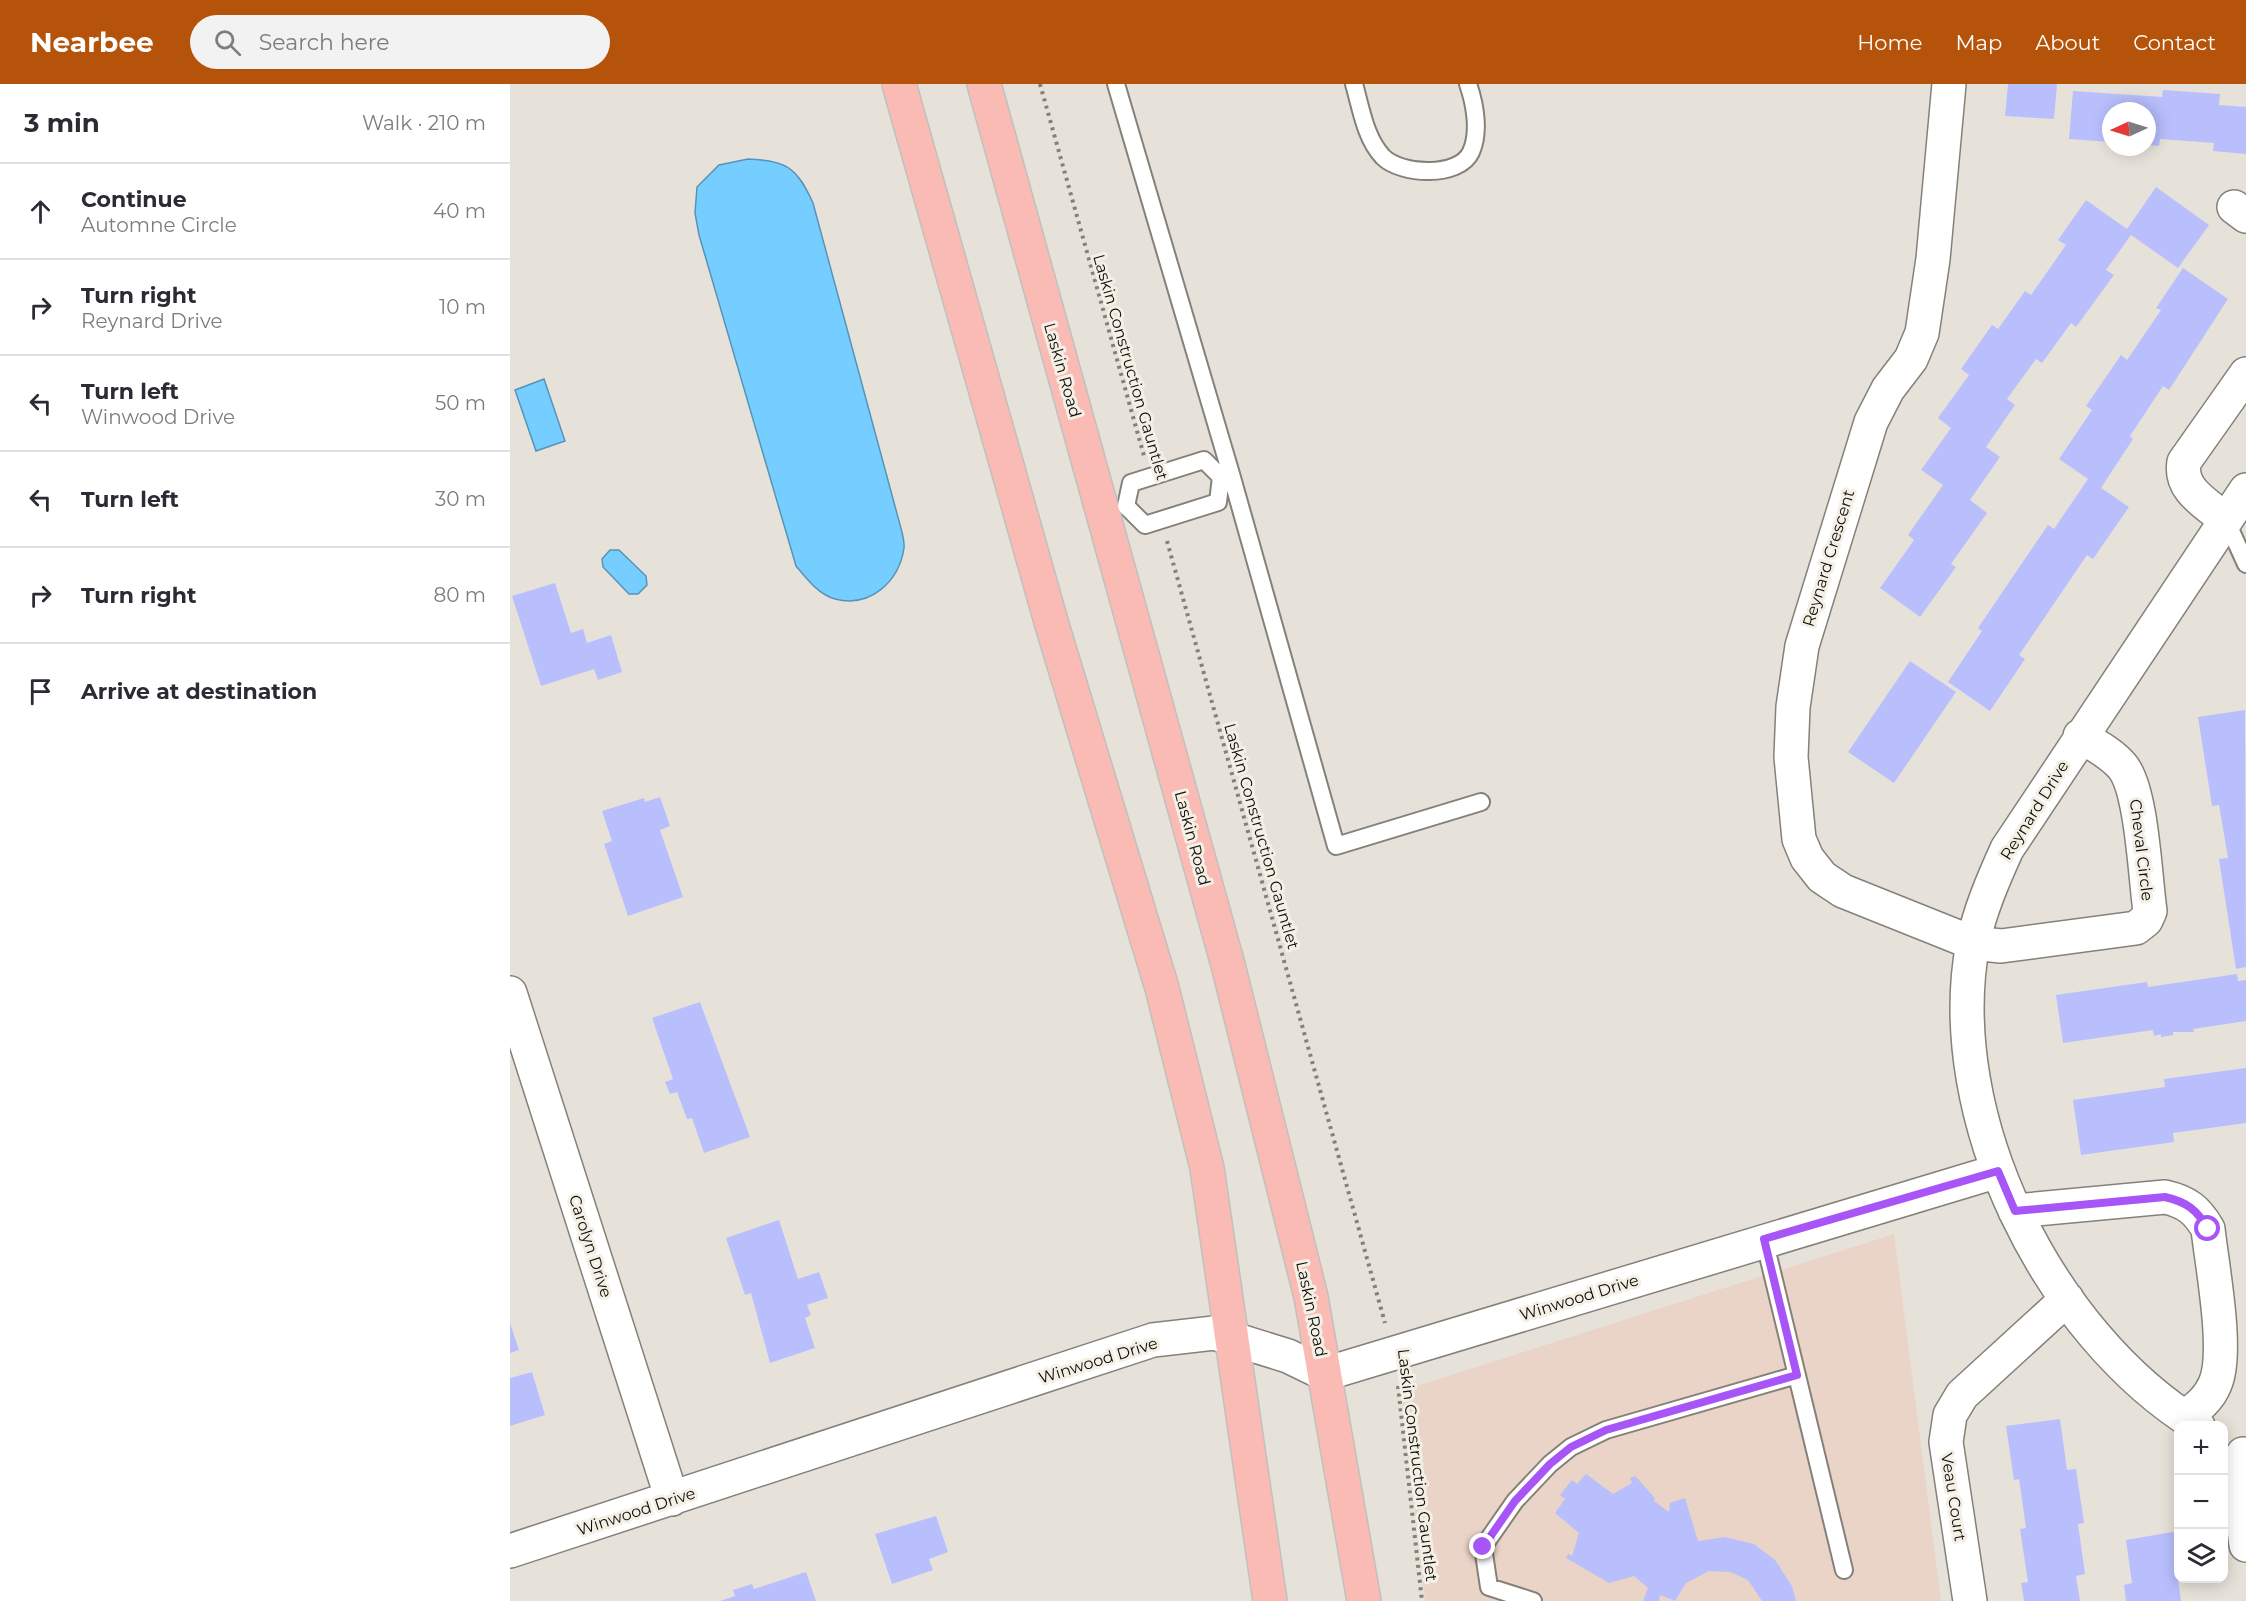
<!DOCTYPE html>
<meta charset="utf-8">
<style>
:root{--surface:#fff;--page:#f2f2f3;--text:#2b2b33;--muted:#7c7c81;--line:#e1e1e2;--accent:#b45309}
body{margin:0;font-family:Montserrat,sans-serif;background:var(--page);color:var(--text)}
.controls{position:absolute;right:18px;bottom:18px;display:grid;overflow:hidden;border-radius:12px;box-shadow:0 3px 15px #0003}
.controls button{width:54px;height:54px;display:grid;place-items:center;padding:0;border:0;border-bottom:2px solid var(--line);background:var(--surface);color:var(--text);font:30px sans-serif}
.compass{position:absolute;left:1592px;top:18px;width:54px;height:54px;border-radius:50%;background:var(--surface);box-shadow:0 3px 15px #0003;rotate:266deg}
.stop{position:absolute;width:18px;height:18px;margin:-14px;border:4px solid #a855f7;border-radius:50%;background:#fff}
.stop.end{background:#a855f7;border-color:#fff;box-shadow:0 2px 6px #0008}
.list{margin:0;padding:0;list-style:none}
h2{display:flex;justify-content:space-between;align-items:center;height:78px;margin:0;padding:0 24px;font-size:26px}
h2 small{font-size:20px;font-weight:400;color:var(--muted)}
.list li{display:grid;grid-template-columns:39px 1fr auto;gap:18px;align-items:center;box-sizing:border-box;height:96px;padding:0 24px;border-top:2px solid var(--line)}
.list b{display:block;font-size:22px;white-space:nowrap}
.list p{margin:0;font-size:20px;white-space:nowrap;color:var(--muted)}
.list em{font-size:20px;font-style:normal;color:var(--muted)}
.icon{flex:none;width:33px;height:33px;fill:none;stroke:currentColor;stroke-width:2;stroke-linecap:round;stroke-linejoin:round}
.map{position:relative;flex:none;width:1736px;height:1517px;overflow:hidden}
header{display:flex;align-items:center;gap:36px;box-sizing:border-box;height:84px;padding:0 30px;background:var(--accent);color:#fff}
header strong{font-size:28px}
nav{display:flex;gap:33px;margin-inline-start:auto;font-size:21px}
.search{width:420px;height:54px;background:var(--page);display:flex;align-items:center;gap:15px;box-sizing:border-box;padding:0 21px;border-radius:33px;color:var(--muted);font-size:22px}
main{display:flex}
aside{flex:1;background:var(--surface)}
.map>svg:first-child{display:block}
.education{fill:#ead4c8}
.water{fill:#76cdff;stroke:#5793b6;stroke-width:1.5}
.building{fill:#b9bffd}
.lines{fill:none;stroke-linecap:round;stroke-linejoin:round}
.lane-casing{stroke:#858179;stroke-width:20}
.street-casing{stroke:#858179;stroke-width:36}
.primary-casing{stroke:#c0c0bf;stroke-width:36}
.path{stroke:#837f79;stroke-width:4;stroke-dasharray:3 4.5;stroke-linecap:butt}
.lane{stroke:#fff;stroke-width:16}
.street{stroke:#fff;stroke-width:33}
.primary{stroke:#fabbb5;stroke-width:33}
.route{stroke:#a855f7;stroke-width:8}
.labels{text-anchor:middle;stroke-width:6;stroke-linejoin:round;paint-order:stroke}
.street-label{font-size:16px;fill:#0e0d0a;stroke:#f4f0e6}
</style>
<header>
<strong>Nearbee</strong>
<div class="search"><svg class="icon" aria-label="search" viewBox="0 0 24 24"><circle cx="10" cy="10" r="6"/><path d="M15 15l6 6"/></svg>Search here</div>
<nav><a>Home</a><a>Map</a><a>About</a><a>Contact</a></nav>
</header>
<main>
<aside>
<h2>3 min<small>Walk · 210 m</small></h2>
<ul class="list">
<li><svg class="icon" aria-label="ahead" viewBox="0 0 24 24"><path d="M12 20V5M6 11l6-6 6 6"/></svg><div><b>Continue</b><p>Automne Circle</p></div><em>40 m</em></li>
<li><svg class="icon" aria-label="right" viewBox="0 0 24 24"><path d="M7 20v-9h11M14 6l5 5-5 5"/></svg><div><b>Turn right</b><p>Reynard Drive</p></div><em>10 m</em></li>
<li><svg class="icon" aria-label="left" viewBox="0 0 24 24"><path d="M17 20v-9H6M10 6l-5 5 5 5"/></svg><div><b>Turn left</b><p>Winwood Drive</p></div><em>50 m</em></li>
<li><svg class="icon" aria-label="left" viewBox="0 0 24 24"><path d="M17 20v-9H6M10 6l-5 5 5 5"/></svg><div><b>Turn left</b></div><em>30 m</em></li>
<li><svg class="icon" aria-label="right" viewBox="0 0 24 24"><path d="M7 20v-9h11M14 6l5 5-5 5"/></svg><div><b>Turn right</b></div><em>80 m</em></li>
<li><svg class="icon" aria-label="arrive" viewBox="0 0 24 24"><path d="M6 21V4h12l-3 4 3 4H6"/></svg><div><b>Arrive at destination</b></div></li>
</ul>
</aside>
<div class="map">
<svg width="1736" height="1517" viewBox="0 0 1736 1517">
<rect width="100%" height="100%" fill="#e7e2d9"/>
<path class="education" d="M1384 1150 1431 1517H915L891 1307Z"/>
<path class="water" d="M238 75C277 76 287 84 303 119L389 437C391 445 395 456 394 464 389 498 360 524 325 515 309 511 296 494 286 482L189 151 185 129 187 103 209 81Z
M34 295 55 357 26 367 5 306Z
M100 466H109L136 492 137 501 128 510H119L93 483 92 475Z"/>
<path class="building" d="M1498 0H1547L1544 35 1495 32Z
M1653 6 1710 10 1709 21 1736 23V70L1703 67 1704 59 1650 55 1649 62 1637 61V27H1601V58L1559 55 1563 7 1652 13Z
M1646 103 1699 141 1668 184 1621 151 1596 186 1604 191 1566 243 1561 239 1532 279 1526 275 1497 315 1505 321 1476 363 1490 373 1460 416 1477 429 1441 480 1446 483 1410 533 1370 504 1404 456 1398 451 1433 401 1411 386 1441 344 1428 334 1459 291 1451 285 1482 241 1488 245 1515 207 1521 211 1556 161 1548 156 1576 116 1617 145Z
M1673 184 1718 215 1659 306 1653 302 1620 352 1623 355 1591 404 1619 423 1583 475 1577 471 1509 571 1515 575 1480 627 1438 598 1472 547 1468 544 1538 441 1544 445 1578 395 1549 375 1582 326 1576 322 1611 271 1617 276 1651 226 1646 224Z
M45 499 61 549 73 545 77 559 101 551 112 588 88 596 84 585 31 602 2 512Z
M1400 577 1446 608 1384 699 1338 668Z
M1735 626 1736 883 1726 885 1709 775 1718 774 1709 721 1702 722 1688 633Z
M150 713 160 742 150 746 173 813 118 832 94 760 102 757 92 727 134 714 135 718Z
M1727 890 1728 897 1736 896V937L1683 945 1684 948H1663V951L1651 953V950L1644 952 1643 946 1553 959 1546 911 1637 898 1638 903Z
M190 918 240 1053 194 1069 182 1034 177 1035 167 1008 160 1010 155 998 163 995 142 934Z
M1736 984V1039L1663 1049 1664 1058 1571 1071 1563 1016 1655 1003 1654 995Z
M269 1136 288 1195 309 1188 318 1214 297 1221 301 1231 295 1234 305 1264 260 1279 241 1209 235 1211 216 1154Z
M0 1239 9 1266 0 1269Z
M22 1288 35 1331 0 1342V1294Z
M1550 1335 1557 1386 1566 1385 1574 1439 1568 1440 1575 1490 1566 1492 1570 1517H1514L1511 1499 1518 1498 1510 1445 1516 1444 1509 1395 1504 1396 1496 1342Z
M1076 1390 1103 1410 1122 1399 1120 1394 1125 1392 1145 1414 1144 1417 1159 1428 1160 1419 1175 1414 1188 1457 1215 1453 1244 1460 1265 1476 1282 1502 1286 1517H1252L1238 1496 1220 1488 1199 1487 1176 1499 1165 1517 1150 1511 1149 1517H1133L1138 1504 1124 1492 1099 1499 1056 1474 1058 1470 1062 1472 1069 1449 1045 1429 1055 1415 1050 1411 1062 1396 1067 1400Z
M426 1432 438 1468 419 1475 423 1486 382 1500 365 1450Z
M1668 1447V1496L1671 1517H1616L1614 1501 1622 1499 1616 1456Z
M296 1488 306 1517H210L225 1512 223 1506 242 1500 244 1505Z"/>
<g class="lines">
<defs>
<path id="lane" d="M606 0 721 390
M844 0C851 24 855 54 873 73 891 91 949 94 961 68 970 48 965 20 958 0
M694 376 711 393 708 418 635 441 616 422 621 399Z
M711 393 721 390 826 762 971 718
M1716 436 1736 480
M1254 1155 1334 1486
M1023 1517 979 1503 973 1463 1005 1417 1040 1380 1061 1363 1096 1346 1287 1291"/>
<path id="street" d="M1439 0 1423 175 1412 249 1401 275 1378 305 1361 338 1292 562 1283 623 1281 673 1289 755 1297 774 1312 793 1333 807 1463 859 1491 862 1626 844 1636 836 1640 827C1635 793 1632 705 1612 682 1601 669 1585 661 1570 652
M1724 123 1736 132
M1716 436C1696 419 1669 406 1674 378L1736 290
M0 909 162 1415
M1505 1127 1655 1113C1677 1118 1687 1126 1698 1145 1702 1182 1719 1269 1705 1300 1699 1315 1687 1324 1675 1333
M1688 1342C1539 1250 1430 1033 1463 859 1470 826 1483 796 1497 765L1736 406
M1733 1370 1730 1414 1736 1461
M0 1467 643 1256 704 1249 778 1272 815 1290 1488 1087
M1460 1517 1436 1358 1440 1331 1452 1311 1557 1215"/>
<path id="primary" d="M389 0 542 541 652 904 697 1084 760 1517
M474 0 718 881 801 1213 854 1517"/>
</defs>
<use href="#lane" class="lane-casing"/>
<use href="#street" class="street-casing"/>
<use href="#primary" class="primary-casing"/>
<path class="path" d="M530 0 634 372
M657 457 875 1239
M888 1302 912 1517"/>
<use href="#lane" class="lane"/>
<use href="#street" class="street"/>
<use href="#primary" class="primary"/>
</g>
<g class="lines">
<path class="route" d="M973 1463 1005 1417 1040 1380 1061 1363 1096 1346 1287 1291 1254 1155 1488 1087 1505 1127 1655 1113C1677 1118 1687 1126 1698 1145"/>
</g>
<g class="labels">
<g class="street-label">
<text transform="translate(621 283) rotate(74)" y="6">Laskin Construction Gauntlet</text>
<text transform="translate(553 286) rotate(74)" y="6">Laskin Road</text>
<text transform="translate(1318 474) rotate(-73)" y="6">Reynard Crescent</text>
<text transform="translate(1524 726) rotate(-58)" y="6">Reynard Drive</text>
<text transform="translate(752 752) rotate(74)" y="6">Laskin Construction Gauntlet</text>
<text transform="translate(683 754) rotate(75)" y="6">Laskin Road</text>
<text transform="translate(1632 766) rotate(83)" y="6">Cheval Circle</text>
<text transform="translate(81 1162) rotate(72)" y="6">Carolyn Drive</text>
<text transform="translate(1069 1213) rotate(-17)" y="6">Winwood Drive</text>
<text transform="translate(802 1225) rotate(78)" y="6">Laskin Road</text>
<text transform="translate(588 1276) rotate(-17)" y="6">Winwood Drive</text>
<text transform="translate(908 1381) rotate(83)" y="6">Laskin Construction Gauntlet</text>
<text transform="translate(1444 1413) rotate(81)" y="6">Veau Court</text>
<text transform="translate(126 1427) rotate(-18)" y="6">Winwood Drive</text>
</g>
</g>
</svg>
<div class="controls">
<button>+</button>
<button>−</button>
<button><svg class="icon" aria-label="layers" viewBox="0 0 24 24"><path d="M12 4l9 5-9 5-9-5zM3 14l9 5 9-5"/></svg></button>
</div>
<svg class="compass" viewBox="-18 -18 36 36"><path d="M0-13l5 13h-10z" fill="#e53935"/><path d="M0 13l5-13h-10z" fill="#7c7c81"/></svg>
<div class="stop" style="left:1698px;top:1145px"></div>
<div class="stop end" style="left:973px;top:1463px"></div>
</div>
</main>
